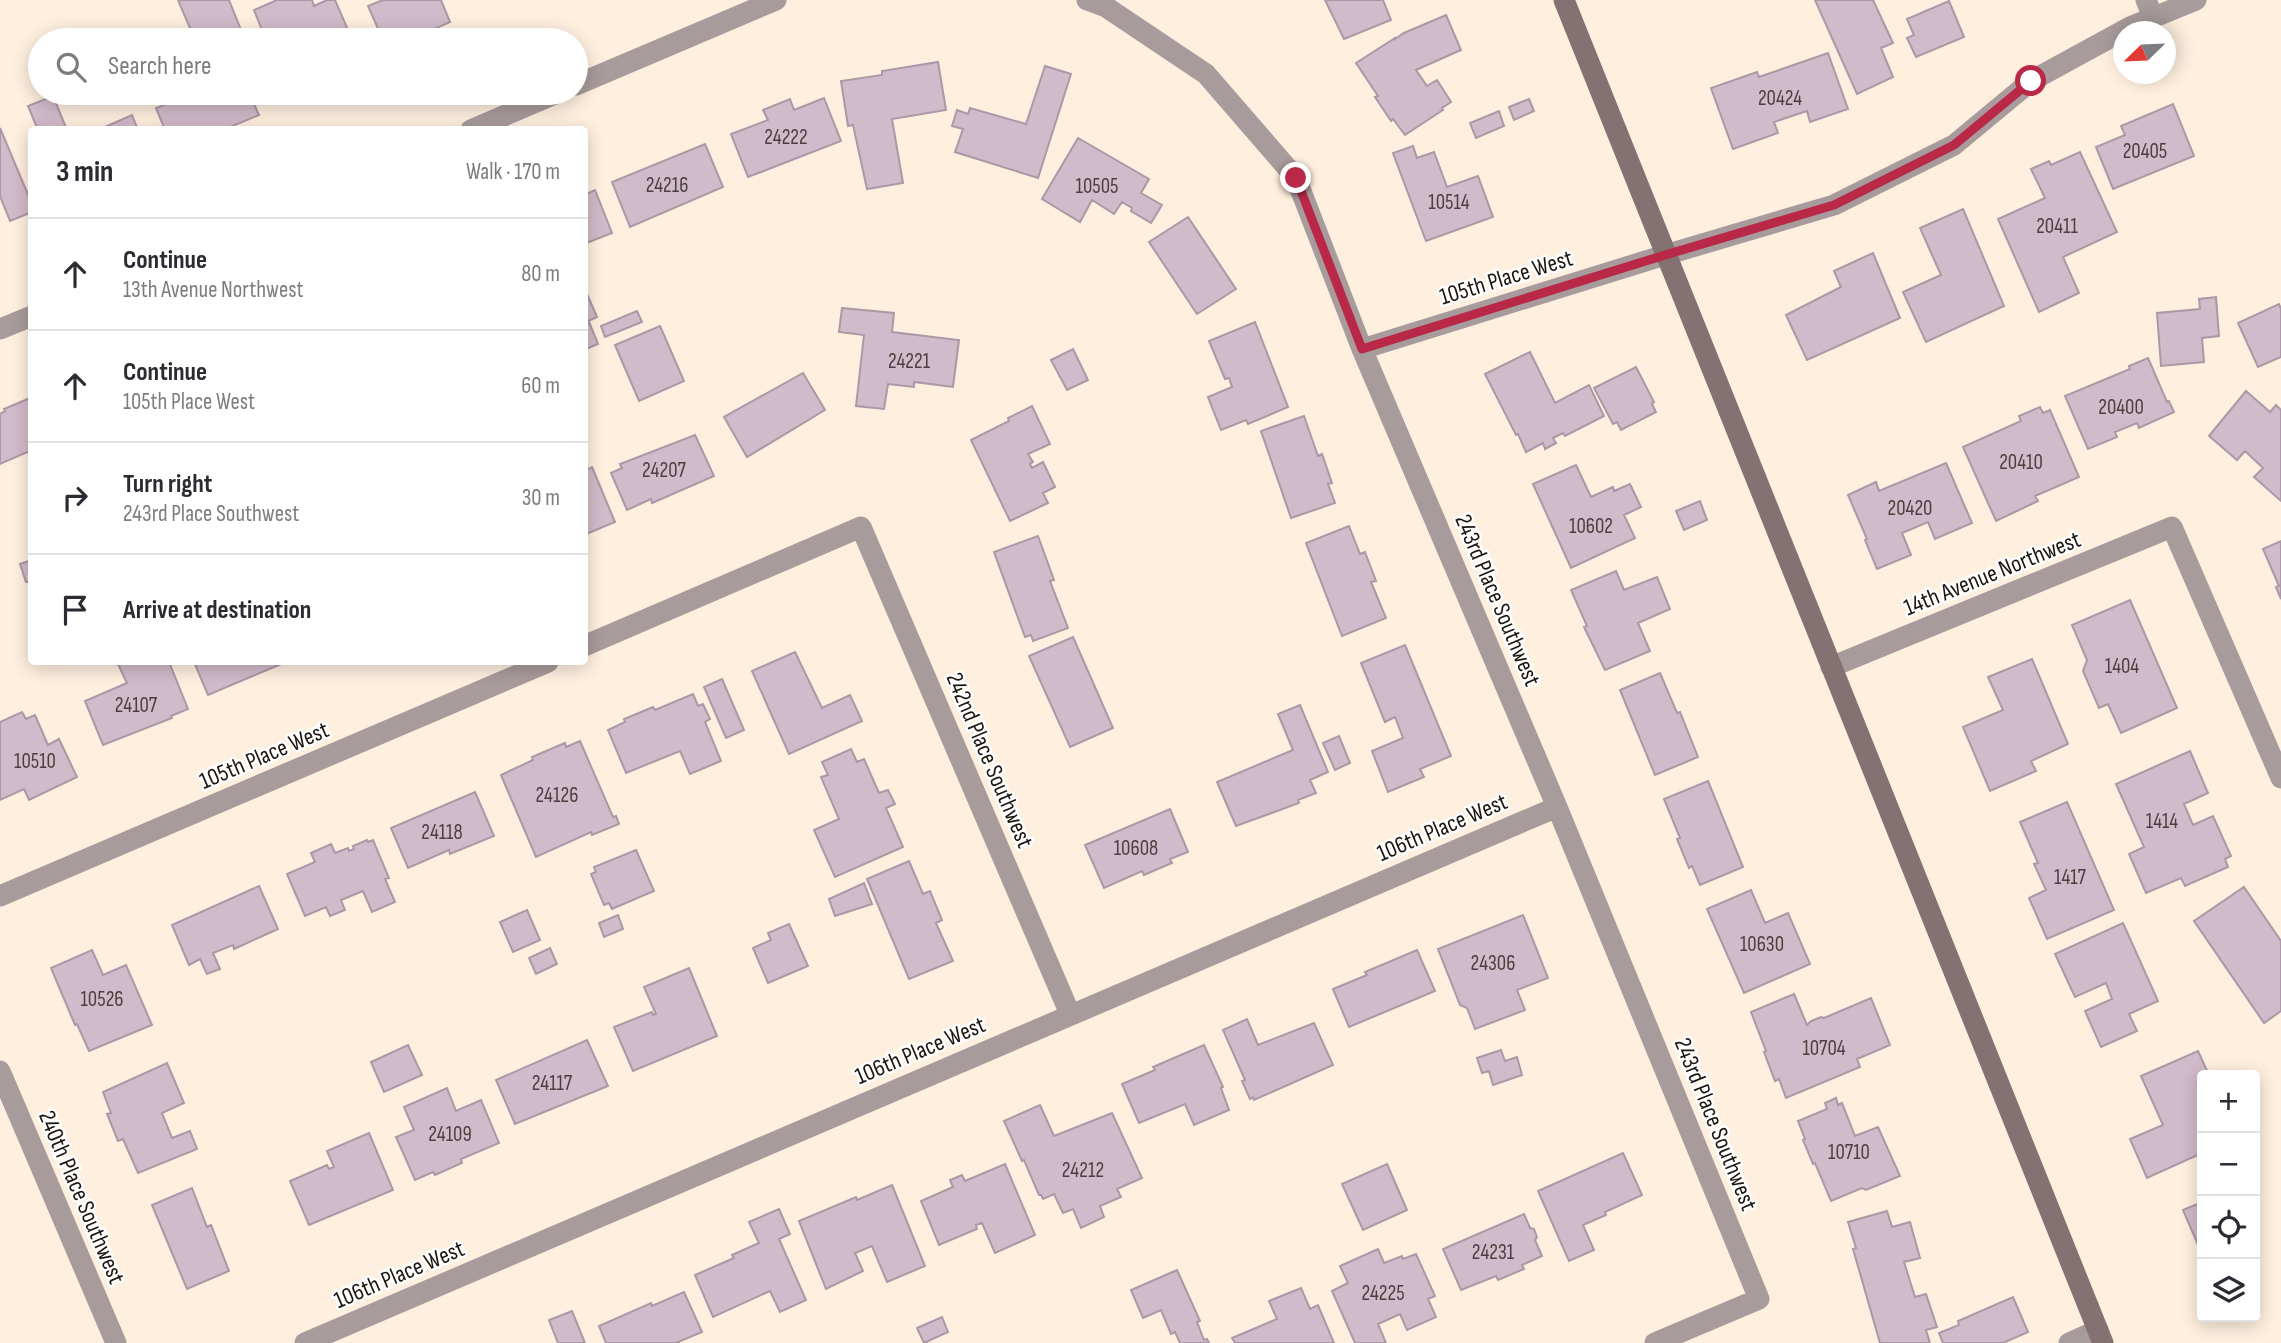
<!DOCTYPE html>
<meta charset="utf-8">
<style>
:root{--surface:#fff;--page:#f2f2f3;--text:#2b2b33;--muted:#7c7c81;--line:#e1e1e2}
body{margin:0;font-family:"Sofia Sans Condensed",sans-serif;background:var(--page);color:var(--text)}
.controls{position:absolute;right:21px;bottom:21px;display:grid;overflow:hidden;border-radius:7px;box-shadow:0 4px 18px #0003}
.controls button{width:63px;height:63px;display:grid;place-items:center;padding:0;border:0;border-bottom:2px solid var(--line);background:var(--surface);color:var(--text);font:35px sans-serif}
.compass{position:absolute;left:2113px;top:21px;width:63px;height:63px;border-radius:50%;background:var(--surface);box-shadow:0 4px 18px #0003;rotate:247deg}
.stop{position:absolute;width:21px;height:21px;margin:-16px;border:5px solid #ba2847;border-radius:50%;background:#fff}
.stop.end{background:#ba2847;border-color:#fff;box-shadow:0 2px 7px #0008}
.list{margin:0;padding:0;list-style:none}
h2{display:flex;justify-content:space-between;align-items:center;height:91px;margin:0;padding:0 28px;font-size:30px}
h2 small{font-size:23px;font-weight:400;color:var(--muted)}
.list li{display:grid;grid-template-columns:46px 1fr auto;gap:21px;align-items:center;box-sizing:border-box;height:112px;padding:0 28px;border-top:2px solid var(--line)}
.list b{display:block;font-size:26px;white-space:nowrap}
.list p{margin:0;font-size:23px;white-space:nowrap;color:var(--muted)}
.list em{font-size:23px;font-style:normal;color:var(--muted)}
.icon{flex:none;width:38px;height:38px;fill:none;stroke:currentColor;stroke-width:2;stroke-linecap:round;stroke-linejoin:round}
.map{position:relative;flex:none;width:2281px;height:1343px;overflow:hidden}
.search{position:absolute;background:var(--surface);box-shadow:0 4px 18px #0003;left:28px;top:28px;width:560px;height:77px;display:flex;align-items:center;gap:18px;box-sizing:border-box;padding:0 24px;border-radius:38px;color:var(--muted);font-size:26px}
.panel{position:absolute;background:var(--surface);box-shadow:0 4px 18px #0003;left:28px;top:126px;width:560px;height:539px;border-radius:7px}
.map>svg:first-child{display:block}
.building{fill:#d1bac9;stroke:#ad97a6;stroke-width:2}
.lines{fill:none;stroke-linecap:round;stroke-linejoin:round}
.lane{stroke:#a89b9c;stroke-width:21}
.street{stroke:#a89b9c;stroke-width:21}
.secondary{stroke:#847273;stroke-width:21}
.route{stroke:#ba2847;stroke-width:9}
.labels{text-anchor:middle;stroke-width:5;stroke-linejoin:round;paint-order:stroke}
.number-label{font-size:21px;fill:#4a3f3e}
.street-label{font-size:24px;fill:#1d1610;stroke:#fff}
</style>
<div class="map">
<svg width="2281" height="1343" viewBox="0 0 2281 1343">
<rect width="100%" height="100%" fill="#feefdf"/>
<path class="building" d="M178 0H229L241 30 216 40H195Z
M277 0H312L314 6 327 0H335L352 39 348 40H266L254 10Z
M383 0H441L450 22 410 40H383L368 6Z
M1325 0H1383L1391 20 1344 39Z
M1815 0H1873L1893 43 1881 48 1893 77 1857 94Z
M1949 1 1964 37 1916 57 1907 38 1914 35 1907 19Z
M1446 15 1461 50 1416 70 1427 86 1437 80 1451 102 1442 108 1443 110 1405 135 1393 119 1391 121 1375 97 1378 96 1356 63 1395 38V39L1404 33Z
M1828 53 1848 109 1810 122 1807 111 1774 122 1778 133 1733 149 1711 88 1757 72 1759 77Z
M938 62 946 110 892 119 903 183 867 189 853 125 848 126 841 81 882 75V71Z
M1045 66 1071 74 1038 178 955 152 963 129 952 126 957 110 968 114 970 108 1026 124Z
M168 93H249L259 115 223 130H165L156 108 172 102Z
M53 96 67 130H38L28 106Z
M824 98 841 141 748 177 731 134 768 120 763 110 790 99 794 110Z
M1529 99 1534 111 1514 120 1509 107Z
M2173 104 2194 156 2113 189 2096 147 2125 135 2121 126Z
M1499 111 1504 126 1476 138 1470 123Z
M132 115 138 130H98Z
M0 128 32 204V212L10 221 0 196Z
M1078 138 1149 179 1141 193 1162 205 1151 223 1131 211 1132 208 1122 202 1114 214 1092 200 1080 222 1042 199Z
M705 144 723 187 630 227 612 182Z
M1413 146 1417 158 1434 152 1447 187 1478 176 1493 217 1426 241 1393 153Z
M2080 152 2117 232 2063 257 2079 293 2039 312 1998 219 2045 198 2031 169 2049 161 2051 165Z
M595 190 612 233 584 244V195Z
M1963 209 2004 306 1926 342 1903 292 1941 275 1920 228Z
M1188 217 1236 289 1197 314 1149 242Z
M1873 253 1900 318 1807 360 1786 315 1841 287 1834 271Z
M584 287 597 317 584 323Z
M2216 297 2219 336 2202 338 2204 362 2161 366 2157 313 2200 309 2199 299Z
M2279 304 2281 309V357L2258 367 2238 323Z
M842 308 894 313 892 332 959 340 953 387 914 382V387L888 384 884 409 856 406 864 335 839 332Z
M637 311 642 322 605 337 601 326Z
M589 322 598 344 584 350V324Z
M1255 322 1288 407 1248 424 1246 420 1221 430 1208 397 1232 387 1229 378 1225 379 1209 341Z
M660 326 684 381 639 401 615 345Z
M1073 349 1088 380 1067 390 1051 360Z
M1530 352 1555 403 1589 385 1604 416 1565 436 1563 433 1553 438 1556 443 1545 449 1543 443 1526 452 1518 434 1516 435 1485 374Z
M2148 358 2167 402 2169 401 2174 412 2139 428 2137 423 2115 432 2117 437 2088 449 2065 396 2130 369 2129 366Z
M1636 367 1654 402 1652 404 1656 412 1621 430 1617 422 1613 424 1594 388Z
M803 373 825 410 747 457 724 417Z
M2246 391 2270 412 2276 405 2281 410V501L2254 477 2263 468 2245 451 2237 460 2209 436Z
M30 398 32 400V450L0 464V414L5 411 4 409Z
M1032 406 1050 444 1028 454 1033 462 1030 464 1032 468 1043 462 1055 487 1043 493 1048 503 1010 521 971 440 1009 421 1008 418Z
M2040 407 2043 413 2050 410 2079 477 2035 496 2038 501 1996 521 1963 447 2021 421 2019 416Z
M1304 416 1318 456 1322 454 1332 483 1328 484 1335 503 1291 518 1261 431Z
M695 435 714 476 652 503 651 499 627 510 611 473 622 468 620 464Z
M1946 463 1972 523 1935 539 1928 522 1902 533 1911 555 1877 569 1865 540 1867 539 1848 495 1876 482 1879 491Z
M1576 465 1591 497 1613 487 1614 491 1630 484 1641 507 1624 515 1635 538 1571 568 1533 484Z
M592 467 615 522 584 535V471Z
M1700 501 1707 520 1684 530 1676 511Z
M1349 526 1360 554 1365 552 1376 581 1371 582 1386 618 1342 636 1306 543Z
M1038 536 1054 580 1050 581 1068 628 1033 641 1031 635 1025 637 994 552Z
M2281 541V599L2276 587 2279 586 2263 549Z
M32 560V581L26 582 20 564Z
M1616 571 1624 590 1657 577 1670 609 1638 623 1650 651 1605 670 1584 627 1587 626 1571 590Z
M2130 600 2177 708 2121 733 2108 704 2099 708 2083 671 2087 660 2072 625Z
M1073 637 1113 728 1070 747 1029 656Z
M1405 645 1451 756 1420 769 1424 777 1388 792 1372 751 1403 738 1395 717 1385 722 1361 663Z
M795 652 822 708 850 695 862 721 789 754 752 671Z
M2032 659 2068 744 2031 761 2036 771 1990 791 1963 727 2003 710 1988 677Z
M117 662H169L188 709 171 716 172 718 103 745 85 701 127 683Z
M194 662H286L208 695Z
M1660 673 1677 713 1680 712 1698 757 1655 775 1620 690Z
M722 679 744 730 726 738 704 687Z
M693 694 698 706 703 704 710 719 705 722 721 761 690 774 680 751 626 773 608 730 625 722 624 719 653 707 655 710Z
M1300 705 1328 772 1310 780 1316 793 1298 800 1299 803 1236 826 1217 782 1293 750 1278 714Z
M22 712 26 719 35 715 48 745 59 739 77 777 29 800 24 789 0 800V722Z
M1339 736 1350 763 1335 770 1323 743Z
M580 741 613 817 616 816 619 824 592 835 591 832 536 857 501 775 533 760 532 757 565 743 566 747Z
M851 749 857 762 864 759 879 793 888 790 895 804 886 808 903 847 835 877 814 830 839 819 821 777 828 775 822 762Z
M2190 751 2208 793 2184 804 2193 825 2213 816 2231 856 2225 859 2228 867 2185 886 2181 878 2146 893 2129 854 2144 847 2116 784Z
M1708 781 1743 867 1700 885 1692 866 1689 868 1677 839 1680 838 1664 799Z
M475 792 494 836 450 854 449 850 408 868 391 828Z
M2067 802 2114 910 2047 939 2029 898 2046 890 2034 864 2038 863 2020 822Z
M1170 809 1188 852 1170 859 1172 863 1144 875 1142 871 1104 888 1085 845Z
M367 840 368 842 373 840 389 878 385 879 395 902 372 912 363 891 341 900 345 910 330 916 326 907 305 916 287 874 315 862 311 853 331 844 335 853 348 848 349 851 354 849 353 846Z
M636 850 654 891 612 909 609 903 604 905 591 874 596 872 594 867Z
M909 861 923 894 930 891 942 920 936 923 953 961 909 979 867 879Z
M864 883 872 904 835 916 829 899Z
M259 886 278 929 234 949 233 945 213 953 220 969 207 974 200 959 189 965 172 925Z
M2244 887 2281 941V1011L2264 1023 2194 921Z
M1751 890 1765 923 1788 913 1810 964 1744 993 1707 909Z
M527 910 540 940 513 952 500 922Z
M618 915 623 929 604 937 599 923Z
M1523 915 1548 978 1517 990 1525 1010 1475 1029 1467 1008 1460 1005 1438 949Z
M2123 923 2158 1001 2129 1014 2137 1031 2101 1047 2085 1011 2112 999 2106 983 2075 997 2055 954Z
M789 924 808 966 768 983 753 948 771 940 768 933Z
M550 948 557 964 536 974 529 958Z
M92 950 103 975 126 965 152 1025 89 1051 77 1024 75 1025 51 968Z
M1417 950 1435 991 1349 1027 1333 989 1367 975 1365 972Z
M689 968 717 1036 633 1071 614 1027 652 1012 653 1015 656 1014 644 987Z
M1794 994 1807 1025 1811 1021 1821 1017 1824 1018 1871 998 1890 1045 1857 1059 1860 1067 1786 1098 1779 1079 1775 1081 1764 1052 1766 1051 1751 1012Z
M1247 1019 1258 1045 1314 1023 1333 1065 1254 1100 1253 1097 1250 1099 1242 1081 1245 1080 1223 1030Z
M587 1040 608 1086 515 1124 496 1080Z
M408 1045 422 1075 384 1092 371 1062Z
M1204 1045 1223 1087 1221 1088 1229 1110 1194 1125 1185 1104 1139 1123 1122 1084 1155 1070 1153 1067Z
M1501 1050 1505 1061 1517 1057 1522 1075 1493 1085 1489 1071 1482 1073 1477 1058Z
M2198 1051 2209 1075H2202V1153L2147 1178 2130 1139 2163 1125 2141 1076Z
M167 1063 184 1103 162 1113 172 1138 190 1131 197 1149 138 1173 123 1139 118 1141 107 1114 111 1113 103 1092Z
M447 1088 456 1111 481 1100 499 1143 461 1159 462 1163 435 1175 433 1172 415 1180 396 1137 414 1130 404 1107Z
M1836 1098 1838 1105 1842 1103 1855 1136 1878 1127 1900 1176 1866 1190 1862 1188 1831 1201 1815 1163 1813 1164 1803 1140 1805 1139 1798 1121 1827 1109 1825 1103Z
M1040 1105 1054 1136 1112 1113 1142 1178 1117 1189 1121 1197 1100 1206 1104 1217 1081 1228 1073 1209 1063 1213 1054 1194 1043 1199 1041 1195H1039L1024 1160 1022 1161 1004 1121Z
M369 1133 393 1190 309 1225 290 1181 327 1165 329 1169 334 1167 327 1151Z
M1623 1153 1642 1195 1605 1212 1606 1215 1583 1225 1594 1250 1569 1261 1538 1191Z
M1005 1164 1035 1235 995 1253 982 1223 976 1225 977 1229 939 1245 921 1201 953 1187 950 1180 962 1175 965 1181Z
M1387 1164 1407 1210 1363 1230 1342 1184Z
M892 1185 925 1266 887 1282 872 1246 855 1253 863 1271 826 1289 799 1221 856 1197 857 1200Z
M192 1188 207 1227 211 1225 229 1271 187 1289 152 1205Z
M2202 1202V1254L2183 1210Z
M779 1209 790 1234 779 1239 806 1300 780 1312 770 1291 713 1317 695 1275 734 1258 732 1255 759 1243 749 1222Z
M1887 1211 1892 1227 1910 1222 1920 1258 1904 1262 1915 1297 1926 1294 1937 1327 1926 1330 1930 1343H1880L1853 1249 1856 1248 1848 1222Z
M1524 1214 1530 1228 1534 1229 1537 1237 1535 1240 1542 1256 1522 1265 1524 1269 1498 1280 1496 1276 1461 1290 1443 1249Z
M1378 1249 1384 1263 1402 1256 1403 1259 1416 1254 1435 1296 1428 1299 1436 1317 1407 1330 1400 1314 1378 1324 1386 1343H1355L1332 1291 1348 1283 1340 1266Z
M1177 1270 1200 1321 1197 1322 1204 1340 1207 1339 1209 1343H1180L1175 1332 1171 1334 1161 1310 1143 1318 1131 1290Z
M1301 1288 1310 1309 1318 1305 1334 1343H1235L1232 1338 1277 1319 1269 1301Z
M684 1292 702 1332 676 1343H606L599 1326 651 1303 652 1306Z
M2013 1297 2028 1332 2003 1343H1943L1939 1333 1959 1325 1958 1321Z
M572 1311 585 1343H558L549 1320Z
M942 1317 948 1332 924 1343 917 1328Z"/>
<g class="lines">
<path class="lane" d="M2146 0 2153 17
M2069 1343 2098 1330"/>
<path class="street" d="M1087 0 1106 7 1206 74 1296 178 1362 349 1557 807 1759 1299 1655 1343
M576 85 776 0
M471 130 557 93
M0 329 32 316
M1362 349 1665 255 1834 205 1954 145 2031 81 2130 27 2196 0
M584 646 861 527 1070 1014
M1831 667 2172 527 2281 778
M0 896 548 662
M0 1071 116 1343
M305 1343 1557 807"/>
<path class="secondary" d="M1564 0 2103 1343"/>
</g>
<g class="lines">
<path class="route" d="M1296 178 1362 349 1665 255 1834 205 1954 145 2031 81"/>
</g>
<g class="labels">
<g class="number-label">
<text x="1780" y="105">20424</text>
<text x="786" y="144">24222</text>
<text x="2145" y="158">20405</text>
<text x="667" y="192">24216</text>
<text x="1097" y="193">10505</text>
<text x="1449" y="209">10514</text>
<text x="2057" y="233">20411</text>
<text x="909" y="368">24221</text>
<text x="2121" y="414">20400</text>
<text x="2021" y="469">20410</text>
<text x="664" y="477">24207</text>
<text x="1910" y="515">20420</text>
<text x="1591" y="533">10602</text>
<text x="2122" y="673">1404</text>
<text x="136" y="712">24107</text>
<text x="35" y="768">10510</text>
<text x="557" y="802">24126</text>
<text x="2162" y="828">1414</text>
<text x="442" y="839">24118</text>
<text x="1136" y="855">10608</text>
<text x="2070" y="884">1417</text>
<text x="1762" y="951">10630</text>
<text x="1493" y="970">24306</text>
<text x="102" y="1006">10526</text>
<text x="1824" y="1055">10704</text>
<text x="552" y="1090">24117</text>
<text x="450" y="1141">24109</text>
<text x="1849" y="1159">10710</text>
<text x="1083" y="1177">24212</text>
<text x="1493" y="1259">24231</text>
<text x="1383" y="1300">24225</text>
</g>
<g class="street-label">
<text transform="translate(1506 277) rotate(-17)" y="8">105th Place West</text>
<text transform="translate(1992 573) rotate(-22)" y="8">14th Avenue Northwest</text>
<text transform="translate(1498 600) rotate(67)" y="8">243rd Place Southwest</text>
<text transform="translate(264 755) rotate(-23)" y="8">105th Place West</text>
<text transform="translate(990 760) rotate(67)" y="8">242nd Place Southwest</text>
<text transform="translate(1442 827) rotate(-23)" y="8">106th Place West</text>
<text transform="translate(920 1050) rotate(-23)" y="8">106th Place West</text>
<text transform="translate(1716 1124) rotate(68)" y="8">243rd Place Southwest</text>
<text transform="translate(82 1197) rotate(67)" y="8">240th Place Southwest</text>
<text transform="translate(399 1274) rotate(-23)" y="8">106th Place West</text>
</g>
</g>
</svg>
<div class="controls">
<button>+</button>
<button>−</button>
<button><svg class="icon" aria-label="locate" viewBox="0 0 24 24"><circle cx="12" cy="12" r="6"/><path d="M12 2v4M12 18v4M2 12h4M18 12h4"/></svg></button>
<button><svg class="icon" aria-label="layers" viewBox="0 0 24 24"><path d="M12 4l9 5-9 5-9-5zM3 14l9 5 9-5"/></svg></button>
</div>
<svg class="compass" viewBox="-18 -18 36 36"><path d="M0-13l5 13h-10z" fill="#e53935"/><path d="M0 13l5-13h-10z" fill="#7c7c81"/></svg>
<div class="stop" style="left:2031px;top:81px"></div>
<div class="stop end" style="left:1296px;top:178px"></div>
<div class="search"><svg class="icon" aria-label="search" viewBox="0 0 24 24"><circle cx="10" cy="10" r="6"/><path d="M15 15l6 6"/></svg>Search here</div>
<section class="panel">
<h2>3 min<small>Walk · 170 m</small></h2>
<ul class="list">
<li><svg class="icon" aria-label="ahead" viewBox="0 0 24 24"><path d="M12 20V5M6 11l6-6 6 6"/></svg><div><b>Continue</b><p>13th Avenue Northwest</p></div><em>80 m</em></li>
<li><svg class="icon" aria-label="ahead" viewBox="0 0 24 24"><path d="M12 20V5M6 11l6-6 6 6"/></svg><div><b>Continue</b><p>105th Place West</p></div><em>60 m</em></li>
<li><svg class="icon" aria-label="right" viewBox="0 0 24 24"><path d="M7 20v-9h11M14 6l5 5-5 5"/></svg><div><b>Turn right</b><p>243rd Place Southwest</p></div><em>30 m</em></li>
<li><svg class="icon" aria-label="arrive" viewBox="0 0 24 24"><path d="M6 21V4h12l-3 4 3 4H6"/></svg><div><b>Arrive at destination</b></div></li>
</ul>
</section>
</div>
